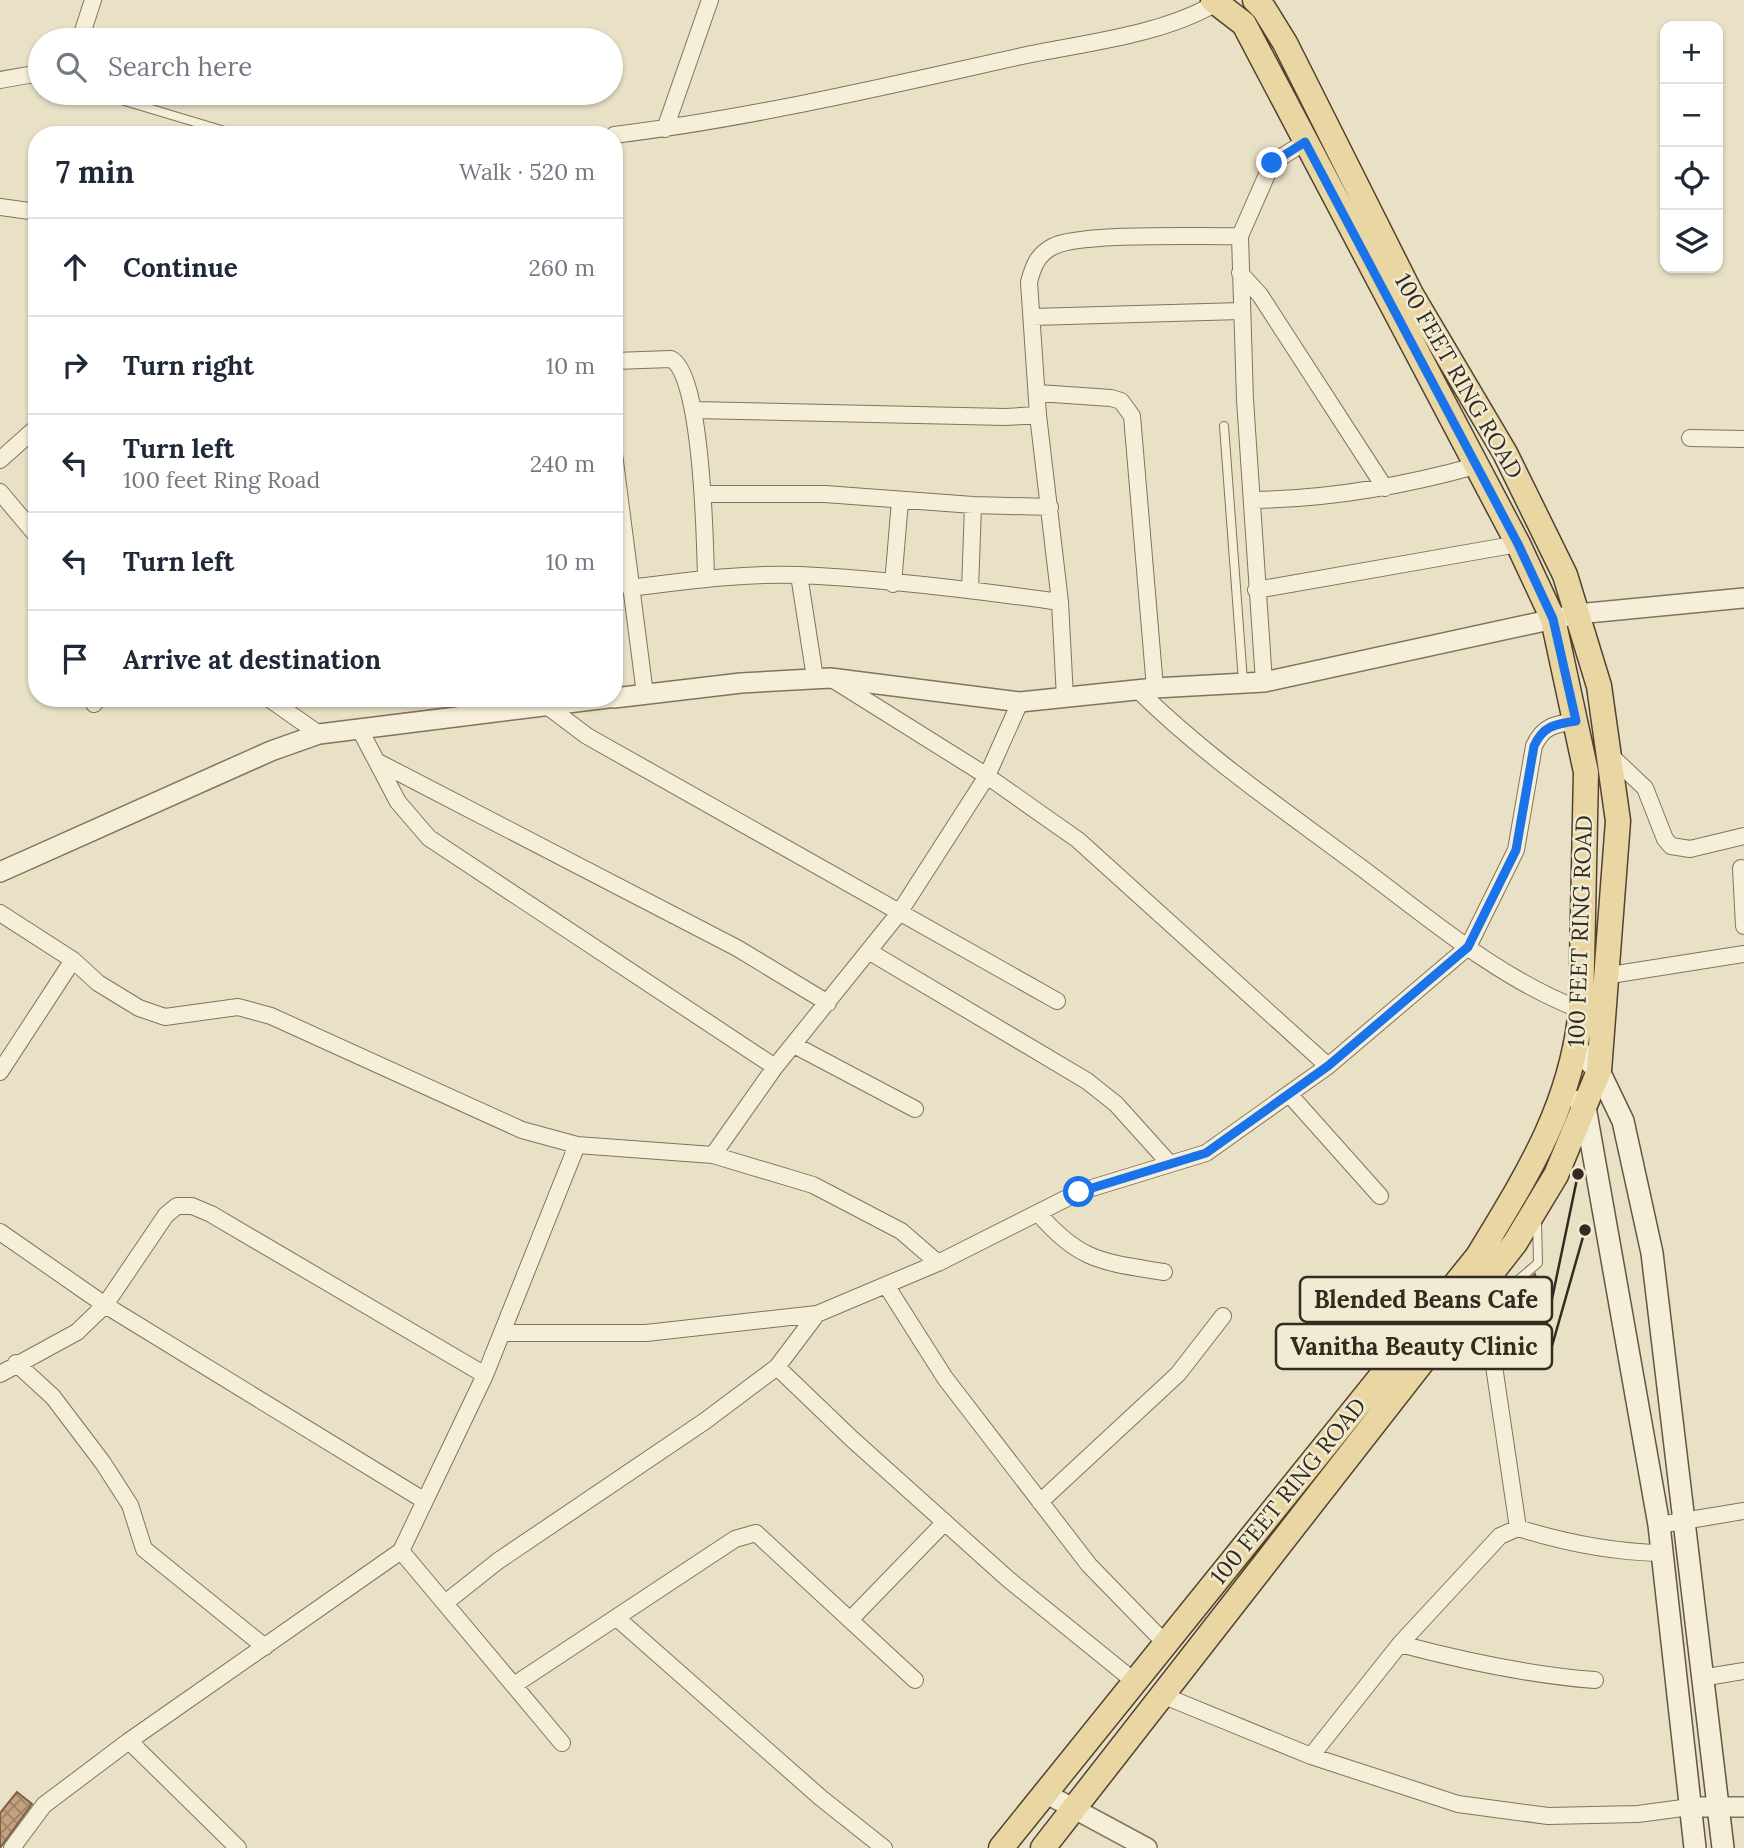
<!DOCTYPE html>
<meta charset="utf-8">
<style>
:root{--surface:#fff;--page:#f6f6f7;--text:#1f2937;--muted:#747a83;--line:#e0e1e3}
body{margin:0;font-family:Lora,serif;background:var(--page);color:var(--text)}
.controls{position:absolute;right:21px;top:21px;display:grid;overflow:hidden;border-radius:14px;box-shadow:0 2px 5px #0004}
.controls button{width:63px;height:63px;display:grid;place-items:center;padding:0;border:0;border-bottom:2px solid var(--line);background:var(--surface);color:var(--text);font:35px sans-serif}
.stop{position:absolute;width:21px;height:21px;margin:-16px;border:5px solid #1a73e8;border-radius:50%;background:#fff}
.stop.end{background:#1a73e8;border-color:#fff;box-shadow:0 2px 7px #0008}
.list{margin:0;padding:0;list-style:none}
h2{display:flex;justify-content:space-between;align-items:center;height:91px;margin:0;padding:0 28px;font-size:30px}
h2 small{font-size:23px;font-weight:400;color:var(--muted)}
.list li{display:grid;grid-template-columns:46px 1fr auto;gap:21px;align-items:center;box-sizing:border-box;height:98px;padding:0 28px;border-top:2px solid var(--line)}
.list b{display:block;font-size:26px;white-space:nowrap}
.list p{margin:0;font-size:23px;white-space:nowrap;color:var(--muted)}
.list em{font-size:23px;font-style:normal;color:var(--muted)}
.icon{flex:none;width:38px;height:38px;fill:none;stroke:currentColor;stroke-width:2;stroke-linecap:round;stroke-linejoin:round}
.map{position:relative;flex:none;width:1744px;height:1848px;overflow:hidden}
.search{position:absolute;background:var(--surface);box-shadow:0 2px 5px #0004;left:28px;top:28px;width:595px;height:77px;display:flex;align-items:center;gap:18px;box-sizing:border-box;padding:0 24px;border-radius:38px;color:var(--muted);font-size:26px}
.panel{position:absolute;background:var(--surface);box-shadow:0 2px 5px #0004;left:28px;top:126px;width:595px;height:581px;border-radius:28px}
.map>svg:first-child{display:block}
.building{fill:url(#building-cross-hatch);stroke:#7f6046;stroke-width:2}
.lines{fill:none;stroke-linecap:round;stroke-linejoin:round}
.service-casing{stroke:#83735d;stroke-width:10}
.minor-casing{stroke:#83735d;stroke-width:18}
.tertiary-casing{stroke:#83735d;stroke-width:22}
.secondary-casing{stroke:#655541;stroke-width:24}
.primary-casing{stroke:#514231;stroke-width:27}
.service{stroke:#f5eed8;stroke-width:8}
.minor{stroke:#f5eed8;stroke-width:16}
.tertiary{stroke:#f5eed8;stroke-width:19}
.secondary{stroke:#f5eed8;stroke-width:21}
.primary{stroke:#e9d6a2;stroke-width:24}
.route{stroke:#1a73e8;stroke-width:9}
.labels{text-anchor:middle;stroke-width:5;stroke-linejoin:round;paint-order:stroke}
.street-label{font-size:23px;fill:#342b20;stroke:#f2ebd4}
.leader{fill:none;stroke:#342b20;stroke-width:2.5}
.callout-dot{fill:#342b20;stroke:#f2ebd4;stroke-width:2.5}
.callout{fill:#f2ebd4;stroke:#342b20;stroke-width:2.5}
.callout-label{font-size:24px;text-anchor:middle;font-weight:bold;fill:#342b20}
</style>
<div class="map">
<svg width="1744" height="1848" viewBox="0 0 1744 1848">
<defs>
<pattern id="building-cross-hatch" width="8" height="8" patternUnits="userSpaceOnUse" patternTransform="scale(1.75)"><rect width="8" height="8" fill="#c4a080"/><path d="M0 0l8 8M0 8l8-8" fill="none" stroke="#a08368"/></pattern>
</defs>
<rect width="100%" height="100%" fill="#e9e1c6"/>
<path class="building" d="M1535 1274 1548 1326 1517 1334 1508 1297Z
M17 1792 32 1804 0 1848V1813Z"/>
<g class="lines">
<defs>
<path id="service" d="M98 93 238 135
M1224 426 1243 681
M1488 1283 1504 1292 1538 1263 1537 1221"/>
<path id="minor" d="M80 40 93 0
M0 80 40 73
M665 129 710 0
M614 135C752 118 887 86 1022 56 1084 43 1162 35 1216 3
M0 207 37 212
M1240 273 1260 295 1385 488
M1032 317 1241 311
M614 361 671 359C702 374 705 541 706 578
M1038 393 1111 398 1121 401 1132 416 1155 688
M693 410 1006 417 1038 415
M1690 438 1744 439
M614 454 645 694
M0 460 37 427
M0 492 37 536
M703 494H825L973 505 1050 507
M1252 500C1329 499 1400 487 1475 466
M799 575 815 678
M893 584 900 501
M630 588C686 581 743 573 800 575 886 579 974 590 1060 602
M970 590 973 505
M1256 590 1518 544
M832 679 987 776 1078 840 1328 1066
M1264 682 1245 400 1240 236 1272 163 1305 142
M1139 691C1206 757 1284 810 1359 866 1429 918 1499 979 1581 1010
M268 698 319 734
M1065 698 1060 602 1038 415 1029 282C1033 267 1037 255 1052 247 1079 232 1202 237 1240 236
M94 704 98 698
M547 706 587 736 1057 1001
M359 728 398 802 429 838 775 1067
M1609 754 1645 788 1665 839 1671 846 1690 849 1744 836
M380 763 737 948 828 1003
M1741 868 1744 926
M0 913 73 960 98 983 139 1008 165 1017 238 1007 271 1016 522 1130 577 1145 713 1155 813 1185 901 1231 938 1263
M870 952 1087 1081 1116 1104 1170 1164
M1604 976 1744 954
M794 1045 915 1109
M0 1072 73 960
M1289 1094 1380 1196
M713 1155 775 1067 899 913 987 776 1020 702
M1038 1213C1080 1262 1103 1262 1164 1272
M0 1232 105 1305 425 1501
M886 1285 945 1378 1089 1565 1165 1643
M1482 1285 1518 1528
M502 1333H646L817 1314 938 1263 1079 1192 1206 1153 1328 1066 1468 947 1516 850 1534 746C1543 726 1555 724 1576 721
M16 1363 53 1397 103 1463 130 1505 144 1549 265 1647
M777 1367 852 1439 1008 1579 1134 1681
M0 1374 77 1332 105 1305 166 1215 177 1206H192L211 1214 485 1375
M1040 1502 1178 1374 1223 1316
M1659 1525 1744 1511
M401 1551 562 1743
M445 1603 498 1561 705 1421 777 1367 817 1314
M618 1619 821 1798 884 1848
M850 1620 945 1522
M1400 1644C1464 1661 1528 1675 1595 1680
M1701 1678 1744 1671
M514 1685 735 1539 756 1533 915 1680
M1162 1695 1311 1756 1458 1804 1548 1816 1638 1814 1690 1807
M129 1741 238 1848
M1311 1756 1400 1644 1500 1536 1518 1528C1566 1543 1611 1552 1661 1553
M12 1848 44 1805 129 1741 401 1551 485 1375 577 1145"/>
<path id="tertiary" d="M614 698 741 683 830 678 1020 702 1155 688 1264 682 1577 614 1744 598
M0 872 271 751 319 734 608 698
M1043 1792 1147 1848
M1690 1807H1744"/>
<path id="secondary" d="M1577 1049 1599 1071 1623 1121 1652 1253 1723 1848
M1580 1101 1585 1107 1659 1525 1695 1848"/>
<path id="primary" d="M1001 1848 1478 1256C1527 1175 1571 1107 1581 1010L1586 772 1553 619 1518 544 1244 24 1213 0
M1043 1848 1515 1243 1556 1175 1599 1071 1618 821 1599 686 1565 575 1505 453 1411 294 1285 43 1264 9 1255 0"/>
</defs>
<use href="#service" class="service-casing"/>
<use href="#minor" class="minor-casing"/>
<use href="#tertiary" class="tertiary-casing"/>
<use href="#secondary" class="secondary-casing"/>
<use href="#primary" class="primary-casing"/>
<use href="#service" class="service"/>
<use href="#minor" class="minor"/>
<use href="#tertiary" class="tertiary"/>
<use href="#secondary" class="secondary"/>
<use href="#primary" class="primary"/>
</g>
<g class="lines">
<path class="route" d="M1079 1192 1206 1153 1328 1066 1468 947 1516 850 1534 746C1543 726 1555 724 1576 721L1553 619 1518 544 1305 142 1272 163"/>
</g>
<g class="labels">
<g class="street-label">
<text transform="translate(1459 376) rotate(60)" y="8">100 FEET RING ROAD</text>
<text transform="translate(1580 931) rotate(-88)" y="8">100 FEET RING ROAD</text>
<text transform="translate(1288 1491) rotate(-51)" y="8">100 FEET RING ROAD</text>
</g>
</g>
<path class="leader" d="M1578 1174L1552 1299M1585 1230L1552 1346"/>
<g class="callout-dot">
<circle cx="1578" cy="1174" r="7"/>
<circle cx="1585" cy="1230" r="7"/>
</g>
<g class="callout">
<rect x="1300" y="1277" width="252" height="45" rx="7"/>
<rect x="1276" y="1324" width="276" height="45" rx="7"/>
</g>
<g class="callout-label">
<text x="1426" y="1308">Blended Beans Cafe</text>
<text x="1414" y="1355">Vanitha Beauty Clinic</text>
</g>
</svg>
<div class="controls">
<button>+</button>
<button>−</button>
<button><svg class="icon" aria-label="locate" viewBox="0 0 24 24"><circle cx="12" cy="12" r="6"/><path d="M12 2v4M12 18v4M2 12h4M18 12h4"/></svg></button>
<button><svg class="icon" aria-label="layers" viewBox="0 0 24 24"><path d="M12 4l9 5-9 5-9-5zM3 14l9 5 9-5"/></svg></button>
</div>
<div class="stop" style="left:1079px;top:1192px"></div>
<div class="stop end" style="left:1272px;top:163px"></div>
<div class="search"><svg class="icon" aria-label="search" viewBox="0 0 24 24"><circle cx="10" cy="10" r="6"/><path d="M15 15l6 6"/></svg>Search here</div>
<section class="panel">
<h2>7 min<small>Walk · 520 m</small></h2>
<ul class="list">
<li><svg class="icon" aria-label="ahead" viewBox="0 0 24 24"><path d="M12 20V5M6 11l6-6 6 6"/></svg><div><b>Continue</b></div><em>260 m</em></li>
<li><svg class="icon" aria-label="right" viewBox="0 0 24 24"><path d="M7 20v-9h11M14 6l5 5-5 5"/></svg><div><b>Turn right</b></div><em>10 m</em></li>
<li><svg class="icon" aria-label="left" viewBox="0 0 24 24"><path d="M17 20v-9H6M10 6l-5 5 5 5"/></svg><div><b>Turn left</b><p>100 feet Ring Road</p></div><em>240 m</em></li>
<li><svg class="icon" aria-label="left" viewBox="0 0 24 24"><path d="M17 20v-9H6M10 6l-5 5 5 5"/></svg><div><b>Turn left</b></div><em>10 m</em></li>
<li><svg class="icon" aria-label="arrive" viewBox="0 0 24 24"><path d="M6 21V4h12l-3 4 3 4H6"/></svg><div><b>Arrive at destination</b></div></li>
</ul>
</section>
</div>
